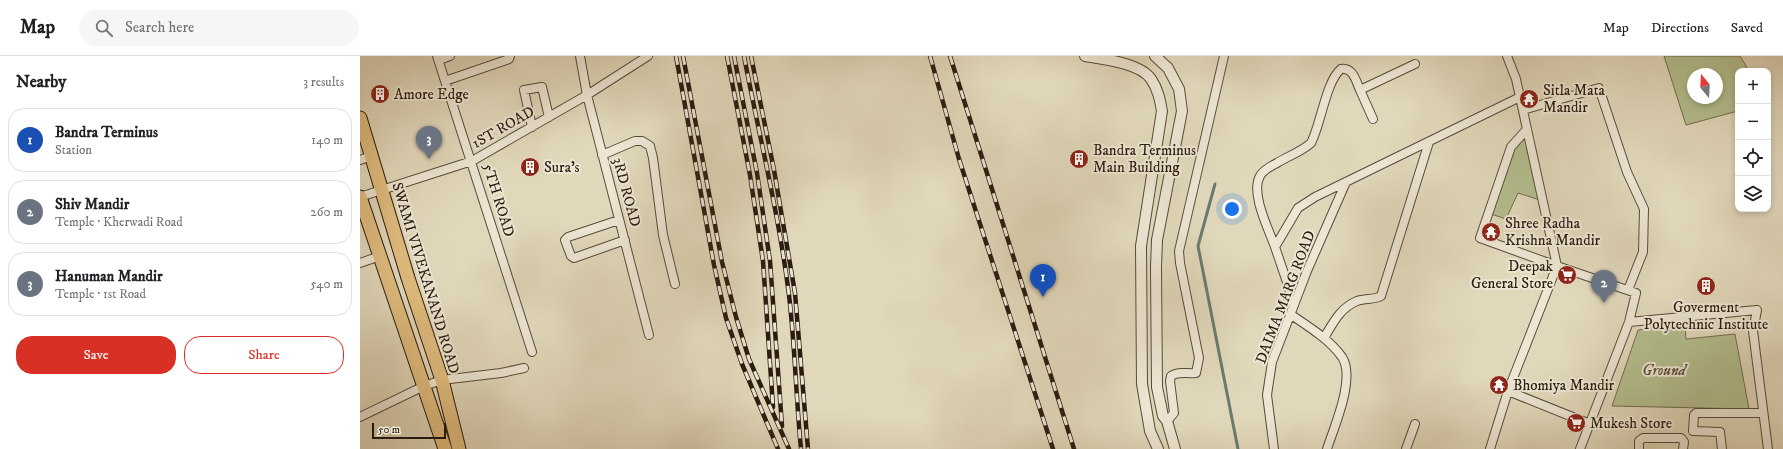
<!DOCTYPE html>
<meta charset="utf-8">
<style>
:root{--surface:#fff;--page:#f6f6f6;--text:#202124;--muted:#757577;--line:#e0e0e0;--accent:#d93025}
body{margin:0;font-family:"IM FELL DW Pica",serif;background:var(--page);color:var(--text)}
.controls{position:absolute;right:12px;top:12px;display:grid;overflow:hidden;border-radius:8px;box-shadow:0 2px 6px #0003}
.controls button{width:36px;height:36px;display:grid;place-items:center;padding:0;border:0;border-bottom:1px solid var(--line);background:var(--surface);color:var(--text);font:20px sans-serif}
.compass{position:absolute;left:1327px;top:12px;width:36px;height:36px;border-radius:50%;background:var(--surface);box-shadow:0 2px 6px #0003;rotate:342deg}
.scale{position:absolute;left:12px;bottom:10px;width:74px;box-sizing:border-box;padding-left:4px;border:2px solid #2b1c11;border-top:0;font-size:11px;line-height:14px;white-space:nowrap;color:#2b1c11;-webkit-text-stroke:3px #ece6d3;paint-order:stroke}
.you{position:absolute;left:872px;top:153px;width:14px;height:14px;margin:-10px;border:3px solid #fff;border-radius:50%;background:#1a73e8;box-shadow:0 0 0 6px #1a73e833}
.badge{display:grid;place-items:center;width:26px;height:26px;border-radius:50%;background:var(--accent);color:#fff;font-size:13px;font-weight:700}
.pin{position:absolute;translate:-50% -33px;filter:drop-shadow(0 1px 2px #0008)}
.pin::after{content:'';position:absolute;top:21px;width:14px;height:12px;background:inherit;clip-path:polygon(0 0,100% 0,50% 100%)}
.list{margin:0;padding:0;list-style:none}
h2{display:flex;justify-content:space-between;align-items:center;height:52px;margin:0;padding:0 16px;font-size:17px}
h2 small{font-size:13px;font-weight:400;color:var(--muted)}
.list li{display:grid;grid-template-columns:26px 1fr auto;gap:12px;align-items:center;box-sizing:border-box;height:64px;margin:0 8px 8px;padding:0 8px;border:1px solid var(--line);border-radius:16px}
.list b{display:block;font-size:15px;white-space:nowrap}
.list p{margin:0;font-size:13px;white-space:nowrap;color:var(--muted)}
.list em{font-size:13px;font-style:normal;color:var(--muted)}
.actions{display:flex;gap:8px;padding:12px 16px}
.actions a{flex:1;padding:9px 0;border:1px solid var(--accent);border-radius:16px;text-align:center;font-size:14px;color:var(--accent)}
.actions .main{background:var(--accent);color:#fff}
.icon{flex:none;width:22px;height:22px;fill:none;stroke:currentColor;stroke-width:2;stroke-linecap:round;stroke-linejoin:round}
.map{position:relative;flex:none;width:1423px;height:393px;overflow:hidden}
header{display:flex;align-items:center;gap:24px;box-sizing:border-box;height:56px;padding:0 20px;background:var(--surface);border-bottom:1px solid var(--line)}
header strong{font-size:19px}
nav{display:flex;gap:22px;margin-inline-start:auto;font-size:14px}
.search{width:280px;height:36px;background:var(--page);display:flex;align-items:center;gap:10px;box-sizing:border-box;padding:0 14px;border-radius:22px;color:var(--muted);font-size:15px}
main{display:flex}
aside{flex:1;background:var(--surface)}
.map>svg:first-child{display:block}
.green{fill:#b4be8f;stroke:#706d50;fill-rule:evenodd}
.lines{fill:none;stroke-linecap:round;stroke-linejoin:round}
.stream{stroke:#6a7b6f;stroke-width:3}
.minor-casing{stroke:#584b3c;stroke-width:10}
.tertiary-casing{stroke:#584b3c;stroke-width:12}
.primary-casing{stroke:#2b1c11;stroke-width:15}
.minor{stroke:#ece6d3;stroke-width:8}
.tertiary{stroke:#ece6d3;stroke-width:10}
.primary{stroke:#e0bc7e;stroke-width:13}
.rail-casing{stroke:#2b1c11;stroke-width:4.5}
.rail{stroke:#ece6d3;stroke-width:3;stroke-dasharray:9;stroke-linecap:butt}
.labels{text-anchor:middle;stroke-width:4;stroke-linejoin:round;paint-order:stroke}
.poi-label{font-size:15px;fill:#2b1c11;stroke:#ece6d3;text-anchor:start}
.street-label{font-size:15px;fill:#2b1c11;stroke:#ece6d3}
.park-label{font-size:15px;font-style:italic;fill:#544d37;stroke:#ece6d3}
</style>
<header>
<strong>Map</strong>
<div class="search"><svg class="icon" aria-label="search" viewBox="0 0 24 24"><circle cx="10" cy="10" r="6"/><path d="M15 15l6 6"/></svg>Search here</div>
<nav><a>Map</a><a>Directions</a><a>Saved</a></nav>
</header>
<main>
<aside>
<h2>Nearby<small>3 results</small></h2>
<ul class="list">
<li><span class="badge" style="background:#1a4fb4">1</span><div><b>Bandra Terminus</b><p>Station</p></div><em>140 m</em></li>
<li><span class="badge" style="background:#6b7280">2</span><div><b>Shiv Mandir</b><p>Temple · Kherwadi Road</p></div><em>260 m</em></li>
<li><span class="badge" style="background:#6b7280">3</span><div><b>Hanuman Mandir</b><p>Temple · 1st Road</p></div><em>540 m</em></li>
</ul>
<div class="actions"><a class="main">Save</a><a>Share</a></div>
</aside>
<div class="map">
<svg width="1423" height="393" viewBox="0 0 1423 393">
<rect width="100%" height="100%" fill="#e1d8bb"/>
<filter id="stains"><feTurbulence type="fractalNoise" baseFrequency=".005" numOctaves="4"/><feColorMatrix values="0 0 0 0 .2 0 0 0 0 .09 0 0 0 0 .02 0 0 0 .5 -.17"/></filter>
<radialGradient id="worn" r=".72"><stop offset=".6" stop-color="#630" stop-opacity="0"/><stop offset="1" stop-color="#630" stop-opacity=".3"/></radialGradient>
<path class="green" d="M1304 0H1380L1389 15H1378V55L1326 69ZM1333 18H1357V42H1333Z
M1165 81 1180 144 1158 137 1146 163 1131 158 1154 92Z
M1325 268 1326 283 1375 278 1389 353 1252 350 1278 274Z"/>
<g class="lines">
<path class="stream" d="M855 128 838 190 878 393"/>
<defs>
<path id="minor" d="M77 0 172 296
M220 0 227 39 289 279
M1147 0 1156 23 1197 210 1276 237 1269 266 1220 393
M79 4 90 0
M1055 8 1000 34C996 25 993 11 981 13 966 25 961 68 951 87 941 96 928 100 917 107 911 110 903 114 900 120 890 137 909 174 915 191L938 152 955 141 1160 41
M85 25 149 3 150 0
M1000 34 1013 63
M1163 54 1239 32 1267 116 1284 153 1283 196 1268 234
M172 71 164 34 182 31 189 61
M242 99 275 85H282L290 90 293 102 303 179 315 228
M0 104 11 100
M0 141 112 105 227 39 288 0
M259 164 208 181 205 184 211 200 214 202 265 184
M915 191 930 235 928 243 934 247
M0 207 20 200
M930 258C949 271 969 283 982 301 996 322 974 371 967 393
M1269 266 1397 254 1393 275 1408 393
M964 282C973 267 980 252 997 245 1005 242 1014 244 1021 240L1069 86
M1148 335 1230 368
M0 361 64 330 82 324 141 317 164 312
M807 365 814 357 810 325 811 320C818 315 827 318 836 317L839 302 820 207 819 195 864 0
M914 393 907 339 912 306 947 215 986 126
M1046 393 1055 368
M1130 393 1148 335 1197 210 1120 182 1151 91 1167 73
M1279 393V385L1283 382H1321L1324 386 1323 393
M1362 393 1360 376 1333 375 1334 359 1336 357H1403"/>
<path id="tertiary" d="M725 0C743 3 780 7 791 23 798 33 800 44 802 55L781 190 782 328 790 375 798 393
M795 0 808 12 819 33 822 55 797 184 796 212 797 331 803 360 807 365 815 393"/>
<path id="primary" d="M0 62 48 222 82 324 99 393
M0 141 85 393"/>
</defs>
<use href="#minor" class="minor-casing"/>
<use href="#tertiary" class="tertiary-casing"/>
<use href="#primary" class="primary-casing"/>
<use href="#minor" class="minor"/>
<use href="#tertiary" class="tertiary"/>
<use href="#primary" class="primary"/>
<defs>
<path id="rail" d="M316 0 354 209 366 262 382 308 418 393
M323 0 362 206 376 261 389 303 429 393
M367 0 390 119 403 205 413 351
M374 0 397 117 410 205 422 370
M384 0C399 79 419 159 429 239 435 290 436 342 441 393
M391 0 414 114 435 237 448 393
M570 0 599 103 693 393
M590 0 714 393"/>
</defs>
<use href="#rail" class="rail-casing"/>
<use href="#rail" class="rail"/>
</g>
<defs>
<symbol id="building-disc" viewBox="-11 -11 22 22"><circle r="9.5" fill="#8f2418" stroke="#ece6d3"/><path d="M-4-6H4V6H1V3H-1V6H-4ZM-2.5-4.3h1.7v1.8h-1.7ZM.8-4.3h1.7v1.8H.8ZM-2.5-1h1.7V.8h-1.7ZM.8-1h1.7V.8H.8Z" fill="#fff"/></symbol>
<symbol id="temple-disc" viewBox="-11 -11 22 22"><circle r="9.5" fill="#8f2418" stroke="#ece6d3"/><path d="M0-6L5-2H3V0L6.5 2.5H4V6H1.5V3h-3V6H-4V2.5H-6.5L-3 0V-2H-5Z" fill="#fff"/></symbol>
<symbol id="supermarket-disc" viewBox="-11 -11 22 22"><circle r="9.5" fill="#8f2418" stroke="#ece6d3"/><path d="M-6-5.5h2.5l.6 2H6L4.5 2H-2.5L-4.4-4H-6ZM-1.5 3.2a1.3 1.3 0 1 0 .1 0ZM3 3.2a1.3 1.3 0 1 0 .1 0Z" fill="#fff"/></symbol>
</defs>
<g fill-rule="evenodd">
<use href="#building-disc" x="9" y="27" width="22" height="22"/>
<use href="#temple-disc" x="1158" y="32" width="22" height="22"/>
<use href="#building-disc" x="708" y="92" width="22" height="22"/>
<use href="#building-disc" x="159" y="100" width="22" height="22"/>
<use href="#temple-disc" x="1120" y="165" width="22" height="22"/>
<use href="#supermarket-disc" x="1196" y="208" width="22" height="22"/>
<use href="#building-disc" x="1335" y="219" width="22" height="22"/>
<use href="#temple-disc" x="1128" y="318" width="22" height="22"/>
<use href="#supermarket-disc" x="1205" y="356" width="22" height="22"/>
</g>
<g class="labels">
<g class="poi-label">
<text x="1183" y="39">Sitla Mata<tspan x="1183" dy="17">Mandir</tspan></text>
<text x="34" y="43">Amore Edge</text>
<text x="733" y="99">Bandra Terminus<tspan x="733" dy="17">Main Building</tspan></text>
<text x="184" y="116">Sura's</text>
<text x="1145" y="172">Shree Radha<tspan x="1145" dy="17">Krishna Mandir</tspan></text>
<text x="1193" y="215" text-anchor="end">Deepak<tspan x="1193" dy="17">General Store</tspan></text>
<text x="1346" y="256" text-anchor="middle">Goverment<tspan x="1346" dy="17">Polytechnic Institute</tspan></text>
<text x="1153" y="334">Bhomiya Mandir</text>
<text x="1230" y="372">Mukesh Store</text>
</g>
<g class="street-label">
<text transform="translate(143 71) rotate(-30)" y="5">1ST ROAD</text>
<text transform="translate(267 136) rotate(75)" y="5">3RD ROAD</text>
<text transform="translate(139 144) rotate(73)" y="5">5TH ROAD</text>
<text transform="translate(66 222) rotate(73)" y="5">SWAMI VIVEKANAND ROAD</text>
<text transform="translate(925 241) rotate(-69)" y="5">DAIMA MARG ROAD</text>
</g>
<g class="park-label">
<text x="1304" y="319">Ground</text>
</g>
</g>
<rect width="100%" height="100%" filter="url(#stains)"/>
<rect width="100%" height="100%" fill="url(#worn)"/>
</svg>
<div class="controls">
<button>+</button>
<button>−</button>
<button><svg class="icon" aria-label="locate" viewBox="0 0 24 24"><circle cx="12" cy="12" r="6"/><path d="M12 2v4M12 18v4M2 12h4M18 12h4"/></svg></button>
<button><svg class="icon" aria-label="layers" viewBox="0 0 24 24"><path d="M12 4l9 5-9 5-9-5zM3 14l9 5 9-5"/></svg></button>
</div>
<svg class="compass" viewBox="-18 -18 36 36"><path d="M0-13l5 13h-10z" fill="#e53935"/><path d="M0 13l5-13h-10z" fill="#757577"/></svg>
<div class="scale">50 m</div>
<div class="you"></div>
<div class="pin badge" style="left:683px;top:241px;background:#1a4fb4">1</div>
<div class="pin badge" style="left:1244px;top:247px;background:#6b7280">2</div>
<div class="pin badge" style="left:69px;top:103px;background:#6b7280">3</div>
</div>
</main>
